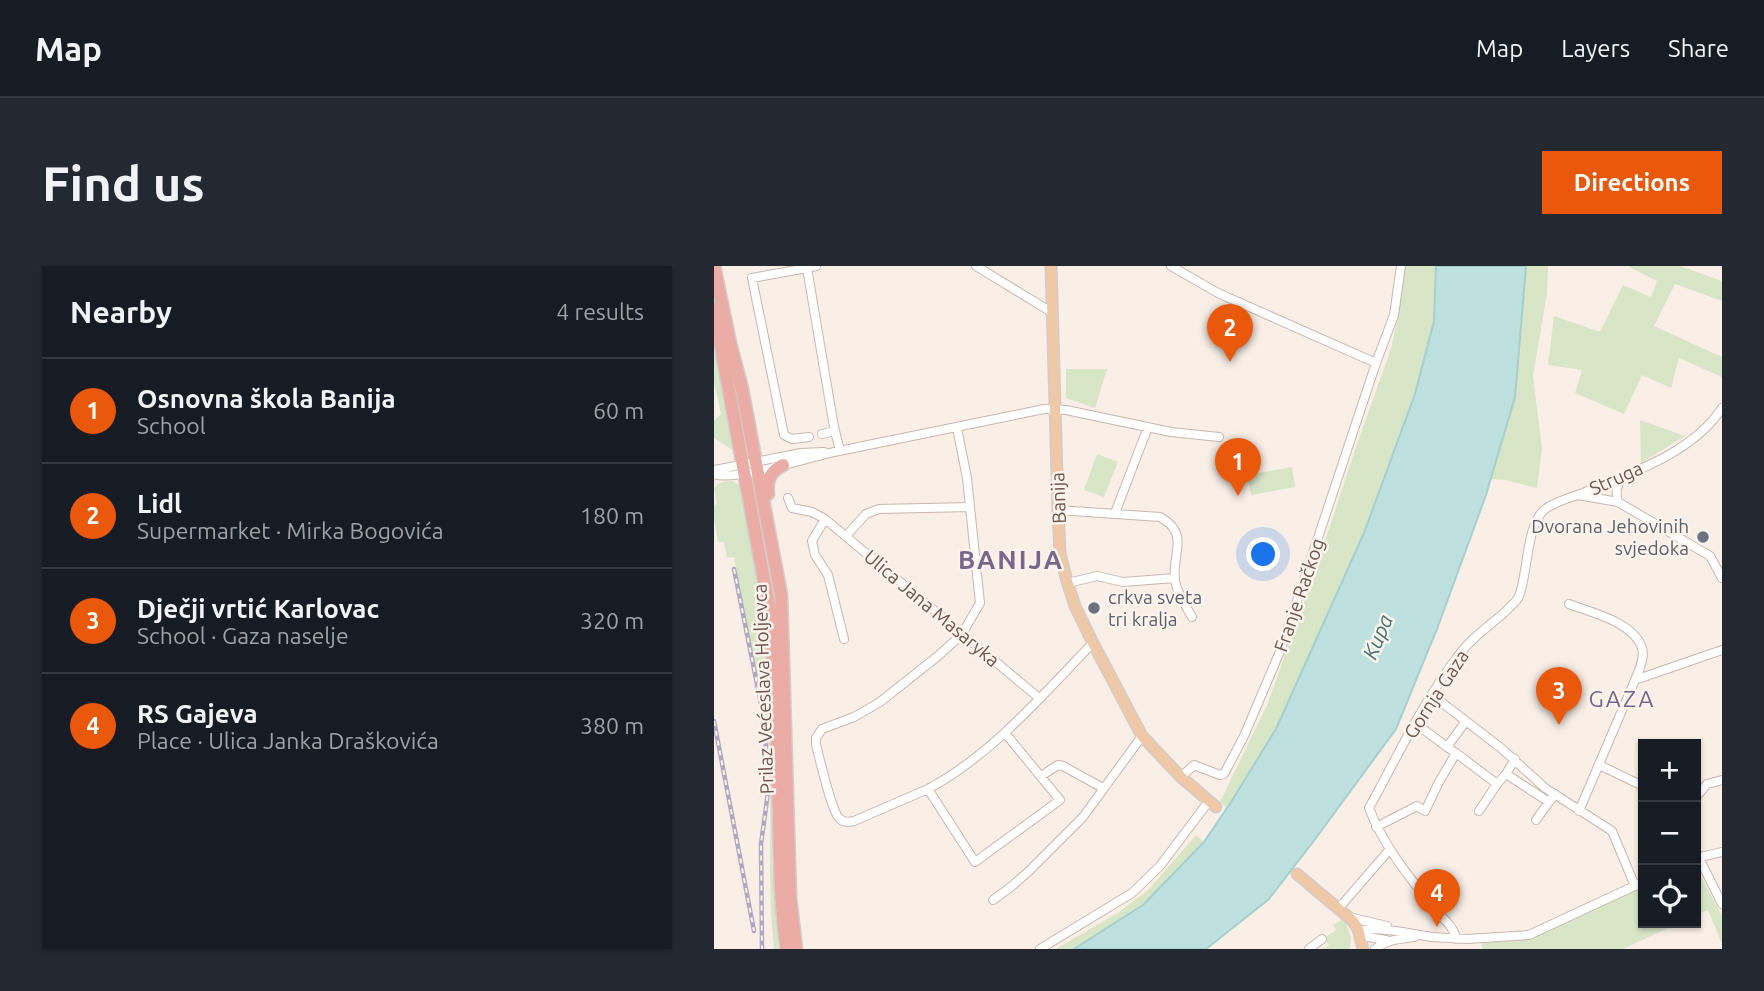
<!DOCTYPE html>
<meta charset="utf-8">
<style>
:root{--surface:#171b24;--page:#242831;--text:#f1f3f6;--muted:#9ea1a6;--line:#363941;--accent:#ea580c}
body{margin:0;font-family:Ubuntu,sans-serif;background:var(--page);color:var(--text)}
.controls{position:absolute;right:21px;bottom:21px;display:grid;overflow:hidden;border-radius:0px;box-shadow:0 2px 5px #0004}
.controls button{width:63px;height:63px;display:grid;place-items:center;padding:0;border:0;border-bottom:2px solid var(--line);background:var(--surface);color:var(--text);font:35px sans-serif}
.you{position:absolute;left:550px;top:289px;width:24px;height:24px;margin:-18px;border:5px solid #fff;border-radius:50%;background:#1a73e8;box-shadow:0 0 0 10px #1a73e833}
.badge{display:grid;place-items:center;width:46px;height:46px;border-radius:50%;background:var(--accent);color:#fff;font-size:23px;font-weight:700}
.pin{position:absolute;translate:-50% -58px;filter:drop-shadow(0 2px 4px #0008)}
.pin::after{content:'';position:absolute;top:37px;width:24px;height:21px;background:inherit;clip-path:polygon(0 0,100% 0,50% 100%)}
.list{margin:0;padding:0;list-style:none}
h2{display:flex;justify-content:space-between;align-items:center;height:91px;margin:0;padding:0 28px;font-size:30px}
h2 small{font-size:23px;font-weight:400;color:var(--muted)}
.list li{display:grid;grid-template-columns:46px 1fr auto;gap:21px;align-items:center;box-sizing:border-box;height:105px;padding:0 28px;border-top:2px solid var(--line)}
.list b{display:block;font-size:26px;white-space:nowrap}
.list p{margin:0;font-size:23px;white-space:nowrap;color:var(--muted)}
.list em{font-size:23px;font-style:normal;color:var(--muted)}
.icon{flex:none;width:38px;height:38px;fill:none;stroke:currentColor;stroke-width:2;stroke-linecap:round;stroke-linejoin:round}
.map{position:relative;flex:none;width:1008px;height:683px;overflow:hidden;border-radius:0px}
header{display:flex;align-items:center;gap:42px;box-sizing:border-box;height:98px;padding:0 35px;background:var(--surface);border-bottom:2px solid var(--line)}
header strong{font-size:33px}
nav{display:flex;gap:38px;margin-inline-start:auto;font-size:24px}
.intro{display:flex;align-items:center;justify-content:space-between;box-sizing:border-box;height:168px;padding:0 42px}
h1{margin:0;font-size:49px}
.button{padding:18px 32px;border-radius:0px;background:var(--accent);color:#fff;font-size:24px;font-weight:700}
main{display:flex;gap:42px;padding:0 42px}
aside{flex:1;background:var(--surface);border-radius:0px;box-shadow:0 2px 5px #0004}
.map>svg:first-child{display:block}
.green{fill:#d8e5c7}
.water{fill:#bee0df;stroke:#a6d0cf;stroke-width:2}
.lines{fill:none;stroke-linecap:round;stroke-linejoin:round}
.minor-casing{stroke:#c9b6ae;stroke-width:10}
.major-casing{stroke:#d4ccca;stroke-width:13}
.highway-casing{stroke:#d4ccca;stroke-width:15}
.minor{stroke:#fff;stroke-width:8}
.major{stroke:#efc8a8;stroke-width:10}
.highway{stroke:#ebaca6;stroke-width:12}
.rail-casing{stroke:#b0a7c1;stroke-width:4.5}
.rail{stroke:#fcf3ed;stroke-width:2;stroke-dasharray:5;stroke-linecap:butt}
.worship-dot{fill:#6b7280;stroke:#fcf3ed;stroke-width:2.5}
.labels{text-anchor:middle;stroke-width:5;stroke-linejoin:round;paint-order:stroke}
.street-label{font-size:19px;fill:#6f554f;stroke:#fcf3ed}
.worship-label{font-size:19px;fill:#5b616d;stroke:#fcf3ed;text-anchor:end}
.water-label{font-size:21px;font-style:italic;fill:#457272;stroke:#fcf3ed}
.quarter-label{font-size:23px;letter-spacing:2px;fill:#79668c;stroke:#fcf3ed}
.district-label{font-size:26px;font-weight:bold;letter-spacing:2px;fill:#79668c;stroke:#fcf3ed}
</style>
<header>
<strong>Map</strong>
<nav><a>Map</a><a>Layers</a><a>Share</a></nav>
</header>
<div class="intro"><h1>Find us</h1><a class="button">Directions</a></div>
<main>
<aside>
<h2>Nearby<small>4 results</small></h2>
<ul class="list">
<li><span class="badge">1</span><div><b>Osnovna škola Banija</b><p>School</p></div><em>60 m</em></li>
<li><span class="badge">2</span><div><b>Lidl</b><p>Supermarket · Mirka Bogovića</p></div><em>180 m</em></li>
<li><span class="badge">3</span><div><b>Dječji vrtić Karlovac</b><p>School · Gaza naselje</p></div><em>320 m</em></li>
<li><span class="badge">4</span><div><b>RS Gajeva</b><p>Place · Ulica Janka Draškovića</p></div><em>380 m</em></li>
</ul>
</aside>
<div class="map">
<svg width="1008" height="683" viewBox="0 0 1008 683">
<rect width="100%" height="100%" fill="#f9efe7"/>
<path class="green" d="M691 0H722L720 55 701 128 650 267 562 462 513 542 506 536 553 439 599 311 643 178 677 83 684 51Z
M812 0H834L833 28 819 110 828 183 823 222 791 214 777 213 801 131Z
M916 0H966L1008 15V35L961 18 940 60 1008 91V111L965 92 957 122 928 109 910 148 861 127 868 104 834 99 840 50 886 66 909 19 937 31 943 15 915 1Z
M0 65 21 185H20L0 172V155L7 148 0 116Z
M352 103H393L381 142 352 132Z
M926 154 971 170 927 197Z
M531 183 534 201 505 206 502 188Z
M383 188 404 196 390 231 370 224Z
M578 201 581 221 537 229 533 209Z
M13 215H19L29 222 53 361 60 552 58 595 68 683H60C52 613 60 542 53 471 51 450 48 428 41 407L20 291 13 292 10 276H4L0 252V239L3 238 0 222 6 217Z
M482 569 490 576 429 639 360 683H342L405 646 435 623Z
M982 601 1008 650V678L994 644 982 649Z
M929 620V657H965L909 683H768V677L811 674Z
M630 652 637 671 636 683H609L615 679 610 672 622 664 619 659Z"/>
<path class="water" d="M722 0H812L801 131 772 229 723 363 682 463 602 572 555 633 492 683H360L429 639 490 576 517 536 562 463 650 267 701 128 720 55Z"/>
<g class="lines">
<defs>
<path id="minor" d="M102 0 93 2 120 161 126 185
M262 0 339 47
M457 0 504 27 662 97
M93 2 38 12 70 169 78 173 95 171
M108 168 121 165
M0 204 87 187 110 186
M0 208C19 216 96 191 120 186 190 172 260 158 330 143L352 144 457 166 505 171
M864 229 904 236 996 290 1008 312
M74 232 78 242 98 246 111 253 325 432
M904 236C901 226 903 220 908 211
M344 244 446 251C477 268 457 289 461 315 463 327 472 340 478 351
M401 247 434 161
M111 253 98 275 101 289 114 309 130 373
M132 270 152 248 165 243 256 241
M354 317 383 310 409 316 461 312
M855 338C878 347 920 356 928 382 931 392 925 405 921 414L865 545
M921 414 1008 384
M718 429 787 482 831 522 898 565 921 620
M701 457 733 481
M291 467 346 534 261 596 214 523C279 488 328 429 379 377
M742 487 783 518 792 508 801 493
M885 499 929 520
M792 508 835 536 841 528
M327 510 344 499 349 500 389 522
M467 511 480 499 506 509 510 508 530 470 567 383 662 97 680 49 687 0
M214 523 140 555C135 556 129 557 125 552 118 545 105 491 102 478V472L108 463 140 451 166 436 224 390 248 368 266 337 253 212 243 162
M982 531 993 518 1008 514
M765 545 783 518
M822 554 835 536
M662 561 703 540 711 545 725 516 742 487 733 481 752 455
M982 586 1008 638
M982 592 1008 586
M279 634 298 620 315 605 369 551 428 470
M625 642 676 583
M635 651 673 660
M645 667 650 664 663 663 682 665 718 671 753 673 815 669 929 616
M645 667 654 671 672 674
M742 673C740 660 728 652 720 642 695 611 669 579 655 542 683 491 709 436 744 390 756 373 775 360 791 346 795 341 803 336 805 330 814 308 812 260 830 244 841 235 856 232 869 227 917 207 979 187 1008 142
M326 683 418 627 446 600 495 535
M595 683 608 673
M661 683C674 673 686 673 701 671"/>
<path id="major" d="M337 0 344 244 346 288 353 315 361 340 379 377 428 470 467 511 502 541
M583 608 639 655 644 663 649 683"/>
<path id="highway" d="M0 0 16 77 28 123 67 329 76 631 82 683
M0 43 55 341C62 410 63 480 65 549 66 594 66 639 73 683
M54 228C52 214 56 206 69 199"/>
</defs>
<use href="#minor" class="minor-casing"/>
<use href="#major" class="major-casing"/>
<use href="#highway" class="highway-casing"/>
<use href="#minor" class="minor"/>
<use href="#major" class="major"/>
<use href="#highway" class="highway"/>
<defs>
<path id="rail" d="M20 303 47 438 54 499V526L47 578 48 683
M0 455 40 665"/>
</defs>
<use href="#rail" class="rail-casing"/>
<use href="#rail" class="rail"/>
</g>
<g class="worship-dot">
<circle cx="989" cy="271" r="7"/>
<circle cx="380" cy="342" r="7"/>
</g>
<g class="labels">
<g class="street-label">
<text transform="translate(902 212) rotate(-24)" y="7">Struga</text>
<text transform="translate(344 232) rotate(-92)" y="7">Banija</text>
<text transform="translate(585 329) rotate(-71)" y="7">Franje Račkog</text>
<text transform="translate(218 342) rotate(40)" y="7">Ulica Jana Masaryka</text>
<text transform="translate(49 423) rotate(-92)" y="7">Prilaz Većeslava Holjevca</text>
<text transform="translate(722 428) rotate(-57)" y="7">Gornja Gaza</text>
</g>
<g class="worship-label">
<text x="975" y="267">Dvorana Jehovinih<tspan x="975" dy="22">svjedoka</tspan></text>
<text x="394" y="338" text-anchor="start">crkva sveta<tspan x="394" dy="22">tri kralja</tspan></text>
</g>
<g class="water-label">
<text transform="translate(664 371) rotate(-67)" y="7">Kupa</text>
</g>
<g class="quarter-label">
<text x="908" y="441">GAZA</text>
</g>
<g class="district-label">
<text x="297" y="303">BANIJA</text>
</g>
</g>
</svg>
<div class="controls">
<button>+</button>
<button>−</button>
<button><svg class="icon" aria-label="locate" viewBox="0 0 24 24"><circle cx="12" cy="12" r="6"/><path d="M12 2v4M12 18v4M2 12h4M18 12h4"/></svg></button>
</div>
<div class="you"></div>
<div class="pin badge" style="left:524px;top:230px">1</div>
<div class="pin badge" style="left:516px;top:96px">2</div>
<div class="pin badge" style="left:845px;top:459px">3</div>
<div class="pin badge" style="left:723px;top:661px">4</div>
</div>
</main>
